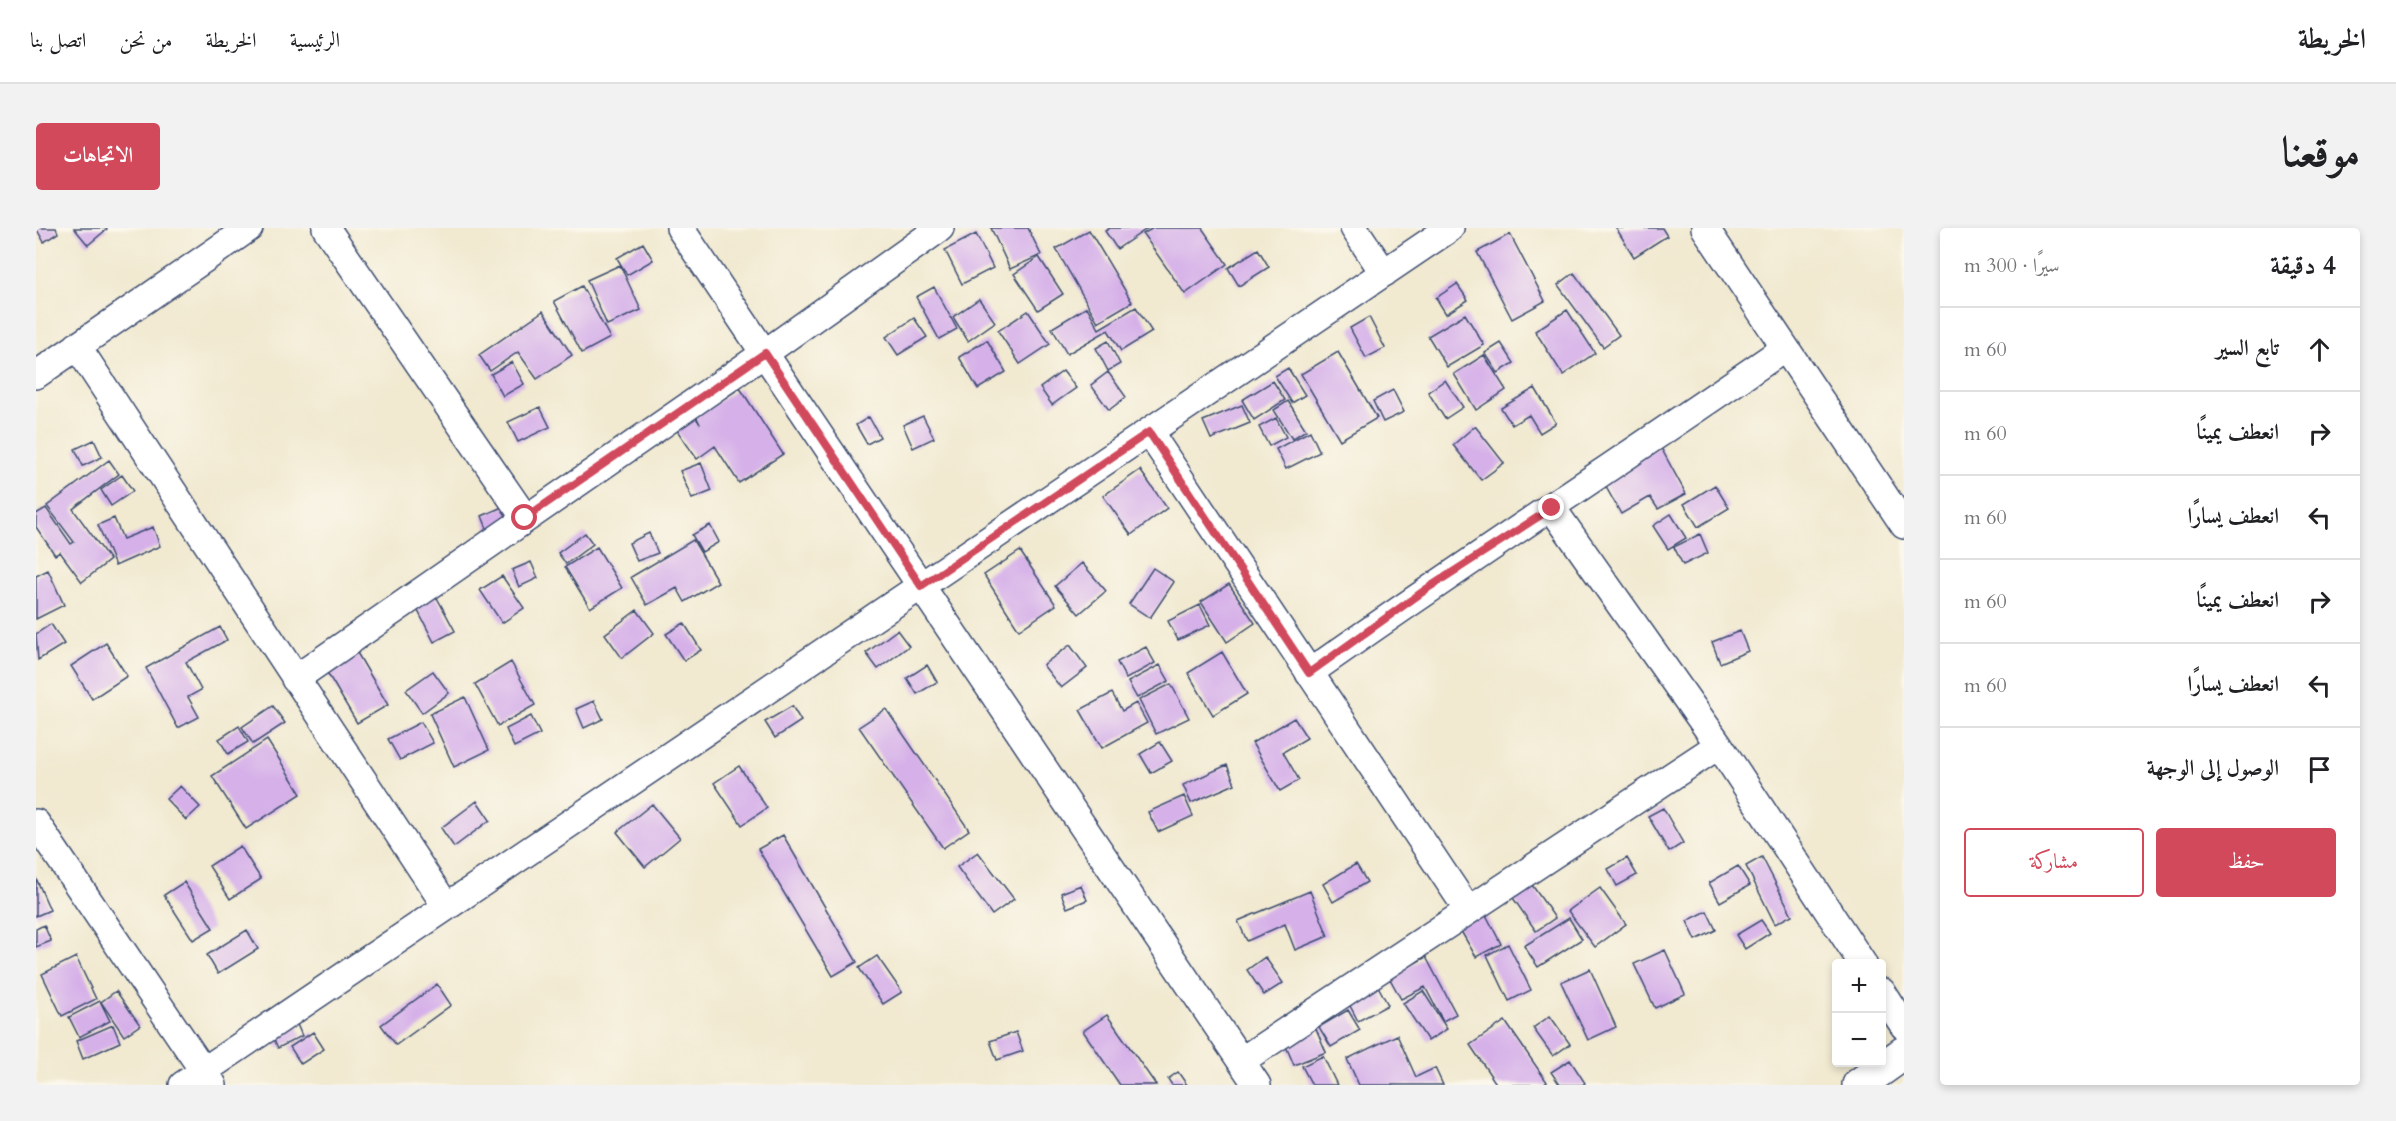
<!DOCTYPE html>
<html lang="ar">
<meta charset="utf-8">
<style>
:root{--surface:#fff;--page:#f2f2f2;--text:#202124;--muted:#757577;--line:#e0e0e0;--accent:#d1495b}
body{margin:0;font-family:Cardo,Amiri,serif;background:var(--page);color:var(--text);direction:rtl}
.controls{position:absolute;right:18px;bottom:18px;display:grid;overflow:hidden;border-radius:6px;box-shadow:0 3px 9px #0003}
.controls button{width:54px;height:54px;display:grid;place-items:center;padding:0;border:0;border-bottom:2px solid var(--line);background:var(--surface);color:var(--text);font:30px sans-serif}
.stop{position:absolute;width:18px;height:18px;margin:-14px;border:4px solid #d1495b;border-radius:50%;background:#fff}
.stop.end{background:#d1495b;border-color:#fff;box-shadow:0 2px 6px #0008}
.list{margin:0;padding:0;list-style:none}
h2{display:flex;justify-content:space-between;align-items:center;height:78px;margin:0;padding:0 24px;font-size:26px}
h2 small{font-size:20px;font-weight:400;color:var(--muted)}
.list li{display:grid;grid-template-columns:39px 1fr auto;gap:18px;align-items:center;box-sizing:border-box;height:84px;padding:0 24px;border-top:2px solid var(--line)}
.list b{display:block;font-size:22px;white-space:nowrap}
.list em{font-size:20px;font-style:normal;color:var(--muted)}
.actions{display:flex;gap:12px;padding:18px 24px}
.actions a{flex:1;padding:14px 0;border:2px solid var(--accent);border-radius:6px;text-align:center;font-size:21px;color:var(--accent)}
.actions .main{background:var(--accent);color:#fff}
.icon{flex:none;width:33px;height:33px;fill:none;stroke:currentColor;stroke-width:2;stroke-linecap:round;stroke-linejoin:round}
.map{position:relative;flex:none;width:1868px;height:857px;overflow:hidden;direction:ltr;border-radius:6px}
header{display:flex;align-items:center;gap:36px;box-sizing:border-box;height:84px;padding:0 30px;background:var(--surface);border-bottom:2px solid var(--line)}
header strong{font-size:28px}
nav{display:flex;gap:33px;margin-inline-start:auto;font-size:21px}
.intro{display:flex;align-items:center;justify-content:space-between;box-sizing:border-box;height:144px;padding:0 36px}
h1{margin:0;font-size:42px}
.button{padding:15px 27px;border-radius:6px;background:var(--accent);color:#fff;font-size:21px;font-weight:700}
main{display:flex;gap:36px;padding:0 36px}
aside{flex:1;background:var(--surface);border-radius:6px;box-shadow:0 3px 9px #0003}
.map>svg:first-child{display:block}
.building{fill:#d6b1e9}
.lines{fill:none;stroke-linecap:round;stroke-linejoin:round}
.minor-casing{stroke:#3b4b6f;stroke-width:30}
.tertiary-casing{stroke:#3b4b6f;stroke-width:36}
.minor{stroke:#fff;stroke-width:27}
.tertiary{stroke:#fff;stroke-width:33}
.route{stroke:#d1495b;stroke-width:8}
</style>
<header>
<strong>الخريطة</strong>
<nav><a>الرئيسية</a><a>الخريطة</a><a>من نحن</a><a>اتصل بنا</a></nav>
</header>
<div class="intro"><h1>موقعنا</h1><a class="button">الاتجاهات</a></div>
<main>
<aside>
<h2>4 دقيقة<small>سيرًا · 300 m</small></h2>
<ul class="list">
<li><svg class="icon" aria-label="ahead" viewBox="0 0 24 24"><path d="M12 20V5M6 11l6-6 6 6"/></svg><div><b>تابع السير</b></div><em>60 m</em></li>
<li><svg class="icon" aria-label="right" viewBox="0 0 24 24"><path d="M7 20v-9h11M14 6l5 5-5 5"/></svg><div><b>انعطف يمينًا</b></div><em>60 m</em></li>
<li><svg class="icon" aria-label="left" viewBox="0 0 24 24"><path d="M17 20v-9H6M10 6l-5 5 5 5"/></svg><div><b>انعطف يسارًا</b></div><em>60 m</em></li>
<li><svg class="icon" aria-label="right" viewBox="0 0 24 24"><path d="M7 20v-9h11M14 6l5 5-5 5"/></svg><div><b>انعطف يمينًا</b></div><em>60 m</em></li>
<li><svg class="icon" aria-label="left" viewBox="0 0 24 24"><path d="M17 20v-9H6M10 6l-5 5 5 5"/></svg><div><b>انعطف يسارًا</b></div><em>60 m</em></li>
<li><svg class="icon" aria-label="arrive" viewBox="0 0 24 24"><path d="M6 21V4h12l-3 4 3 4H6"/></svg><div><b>الوصول إلى الوجهة</b></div></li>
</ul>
<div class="actions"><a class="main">حفظ</a><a>مشاركة</a></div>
</aside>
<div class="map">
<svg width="1868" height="857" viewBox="0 0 1868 857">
<rect width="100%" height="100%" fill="#fbf7ec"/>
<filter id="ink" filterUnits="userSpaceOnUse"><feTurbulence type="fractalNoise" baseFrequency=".0167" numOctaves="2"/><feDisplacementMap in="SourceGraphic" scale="12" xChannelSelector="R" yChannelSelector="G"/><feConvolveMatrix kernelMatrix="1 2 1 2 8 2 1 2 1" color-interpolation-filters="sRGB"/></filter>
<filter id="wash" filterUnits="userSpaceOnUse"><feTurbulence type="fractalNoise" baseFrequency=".008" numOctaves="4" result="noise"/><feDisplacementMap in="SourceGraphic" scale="24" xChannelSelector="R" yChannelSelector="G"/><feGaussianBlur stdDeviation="1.35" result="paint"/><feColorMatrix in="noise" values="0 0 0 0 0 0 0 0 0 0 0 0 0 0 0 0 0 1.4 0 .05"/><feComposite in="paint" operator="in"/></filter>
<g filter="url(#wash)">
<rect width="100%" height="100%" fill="#f1e9d0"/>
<g id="blocks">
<path class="building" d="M0 0H20L22 5 8 14Z
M38 0H70L71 1 52 17Z
M955 0H992L1005 27 974 41Z
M1074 0H1112L1081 21 1069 3Z
M1117 0H1166L1191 36 1149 66 1107 6Z
M1580 0H1626L1631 8 1598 29Z
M1053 2 1096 74 1062 94 1020 21Z
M940 6 957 40 926 56 909 22Z
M1474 6 1509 73 1476 91 1441 24Z
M607 15 617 32 591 47 581 30Z
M1222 21 1233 39 1203 58 1192 40Z
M1003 29 1027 66 1002 82 978 46Z
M584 37 605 82 571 97 551 52Z
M1538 45 1583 107 1567 119 1522 57Z
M1421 56 1432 72 1410 86 1400 70Z
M546 58 574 110 546 125 518 73Z
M898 59 921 101 903 111 880 69Z
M943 71 959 94 932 113 917 89Z
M1051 79 1063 101 1100 79 1116 104 1085 123 1072 102 1031 126 1016 100Z
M1531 82 1559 125 1527 147 1499 103Z
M507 83 536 127 501 151 482 124 454 143 443 127Z
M992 83 1014 116 984 136 962 103Z
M1429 86 1448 117 1411 139 1392 108Z
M1333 89 1349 120 1330 130 1314 100Z
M878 90 891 109 862 127 850 109Z
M951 112 970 144 942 161 923 129Z
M1072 113 1084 136 1072 143 1060 120Z
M1465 115 1478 135 1462 145 1449 125Z
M1302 124 1341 190 1304 212 1265 146Z
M1448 127 1470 162 1440 182 1418 146Z
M476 134 488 156 467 168 455 146Z
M1252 140 1269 167 1256 175 1239 148Z
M1027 143 1040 160 1016 177 1004 160Z
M1072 144 1090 169 1073 182 1055 157Z
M1409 152 1427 179 1409 191 1392 164Z
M1237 153 1249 172 1218 192 1206 172Z
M704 160 747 226 703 255 679 218 661 231 640 201 659 188 664 196 660 188Z
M1499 160 1520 195 1504 205 1493 187 1476 197 1465 180Z
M1357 162 1368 184 1347 194 1337 173Z
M1252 173 1270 202 1256 211 1238 182Z
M1206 177 1214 195 1175 211 1167 193Z
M504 179 514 199 482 214 472 194Z
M887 188 898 210 877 220 867 197Z
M833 189 844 209 831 216 820 197Z
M1240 190 1250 209 1233 218 1223 199Z
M1439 198 1468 235 1445 252 1417 217Z
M1274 203 1284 224 1250 241 1240 221Z
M58 212 66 229 47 238 39 221Z
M1624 218 1650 266 1622 281 1614 269 1585 286 1565 250Z
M73 232 83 246 37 281 74 332 46 354 24 324 19 327 0 299V286L10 280 35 316 38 314 11 278Z
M665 235 676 263 656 271 644 243Z
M1104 242 1131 280 1095 307 1067 268Z
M86 247 97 263 75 278 65 262Z
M1679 257 1693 280 1662 299 1648 276Z
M475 275 484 295 454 308 446 288Z
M1635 286 1650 310 1632 321 1617 298Z
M78 290 87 311 117 299 124 318 79 338 62 297Z
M674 297 683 314 666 324 656 307Z
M549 305 557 316 530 336 522 325Z
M613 305 622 325 601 333 593 315Z
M1664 306 1672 325 1647 337 1638 319Z
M657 312 682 354 649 374 641 360 611 377 595 349Z
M561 319 586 360 554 380 529 339Z
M984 323 1020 377 983 402 948 347Z
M495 334 502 350 483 359 476 342Z
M1046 335 1070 363 1043 386 1019 358Z
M1117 340 1138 354 1114 390 1093 376Z
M12 342 28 377 0 391V348Z
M466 348 488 380 466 395 444 362Z
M1193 356 1219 395 1191 414 1165 374Z
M399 366 419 403 398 414 379 377Z
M1164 377 1174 397 1142 412 1132 393Z
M601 382 618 405 586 430 569 406Z
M648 395 665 422 648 433 630 406Z
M15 396 28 416 2 432 0 406Z
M184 399 191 412 150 434 165 462 152 469 163 489 142 500 110 440Z
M861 402 873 418 842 441 830 425Z
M1704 403 1712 423 1684 435 1676 414Z
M70 415 91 448 56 471 35 438Z
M1034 417 1051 440 1025 460 1007 437Z
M1110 419 1119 435 1090 451 1081 434Z
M320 423 352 477 321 495 289 441Z
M1186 424 1211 466 1177 487 1152 445Z
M475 434 499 477 462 498 439 456Z
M891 437 901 454 881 466 871 450Z
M1124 437 1133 453 1101 470 1092 454Z
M397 443 413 465 386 485 370 462Z
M1135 456 1153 490 1120 506 1103 472Z
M1076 465 1086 483 1100 475 1111 495 1066 520 1044 482Z
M429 469 453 522 418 539 394 486Z
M558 473 567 491 548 500 540 481Z
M237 478 249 495 217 516 206 499Z
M756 478 765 493 739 510 729 494Z
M850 481 933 602 907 620 823 499Z
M495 488 504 506 478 519 470 501Z
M1258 490 1271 510 1247 524 1263 552 1244 563 1216 515Z
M385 494 397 515 364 532 352 511Z
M203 498 212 514 192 526 183 511Z
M231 512 265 566 210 601 176 548Z
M1124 514 1136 533 1115 545 1104 526Z
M1191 537 1199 556 1155 575 1147 557Z
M703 538 731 580 706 597 678 555Z
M144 558 164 579 150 592 130 571Z
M1148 568 1157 588 1122 604 1112 584Z
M441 573 454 592 418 619 405 600Z
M616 576 644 610 609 639 581 604Z
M1627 580 1647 615 1633 624 1612 588Z
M747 607 821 734 797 748 722 621Z
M204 618 225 651 194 671 173 638Z
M942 624 978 671 956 687 921 639Z
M1726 629 1756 687 1739 696 1710 638Z
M1591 630 1601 647 1581 658 1572 641Z
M1320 636 1331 654 1297 674 1287 656Z
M1702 638 1714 657 1684 674 1673 655Z
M0 650 14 682 0 688Z
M148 654 177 700 157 712 128 667Z
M1045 657 1051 672 1031 680 1025 665Z
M1496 657 1519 690 1500 703 1477 670Z
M1564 660 1590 696 1559 719 1532 683Z
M1274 663 1292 708 1259 722 1249 696 1211 713 1202 693Z
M1448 683 1465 716 1440 729 1422 698Z
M1671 683 1680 702 1660 712 1651 693Z
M1533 690 1546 711 1502 739 1488 718Z
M1725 692 1734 705 1709 721 1700 707Z
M8 697 15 713 0 719V701Z
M211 702 222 721 182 746 171 727Z
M1472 716 1495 762 1473 773 1451 727Z
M1629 722 1649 766 1619 780 1598 736Z
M841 728 866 764 847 776 823 740Z
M40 729 60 771 26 788 6 746Z
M1229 729 1247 755 1228 767 1211 742Z
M1390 729 1420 786 1407 793 1389 759 1365 771 1353 749Z
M1554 741 1580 799 1552 812 1525 754Z
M401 756 415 777 360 817 345 797Z
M1342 758 1352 777 1322 793 1312 774Z
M80 763 104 797 88 808 65 774Z
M1387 763 1411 801 1392 813 1367 775Z
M64 773 74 793 43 809 33 789Z
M1312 782 1324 802 1295 819 1283 799Z
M1071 787 1120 857H1084L1047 803Z
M1514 788 1534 816 1517 828 1497 800Z
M1275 789 1290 824 1258 837 1243 802Z
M1469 793 1511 854 1507 857H1461L1434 817Z
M260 794 266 808 242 820 236 807Z
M77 797 84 814 47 831 40 813Z
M277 804 288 821 265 836 254 819Z
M980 804 987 823 961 832 954 813Z
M1361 807 1380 849 1399 840 1407 857H1323L1311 831Z
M1287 828 1301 857H1276L1266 838Z
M1534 832 1549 855 1546 857H1524L1515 844Z
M1142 844 1151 857H1136L1132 851Z"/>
</g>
</g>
<g filter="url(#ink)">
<use href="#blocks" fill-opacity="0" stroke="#3b4b6f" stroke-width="1.5"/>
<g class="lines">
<defs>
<path id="minor" d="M290 0 489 290
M644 0 1221 857
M1318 0 1348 45
M1669 0 1868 297
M41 118 410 678
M0 147 213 0
M1113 204 1432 682
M1516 280 1683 517 1827 736
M1273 445C1430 334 1591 229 1749 120
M259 451 729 125 904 0
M0 595 177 857
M1846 764 1868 798
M1205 833 1683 517
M147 857 1414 0"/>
<path id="tertiary" d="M1823 857 1868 825"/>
</defs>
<use href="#minor" class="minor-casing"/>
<use href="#tertiary" class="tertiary-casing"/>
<use href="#minor" class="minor"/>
<use href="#tertiary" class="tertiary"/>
</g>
</g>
<g class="lines" filter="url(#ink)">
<path class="route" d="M489 290 729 125 885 358 1113 204 1273 445 1392 360 1516 280"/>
</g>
</svg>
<div class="controls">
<button>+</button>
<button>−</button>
</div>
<div class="stop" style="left:489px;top:290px"></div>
<div class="stop end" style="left:1516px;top:280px"></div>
</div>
</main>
